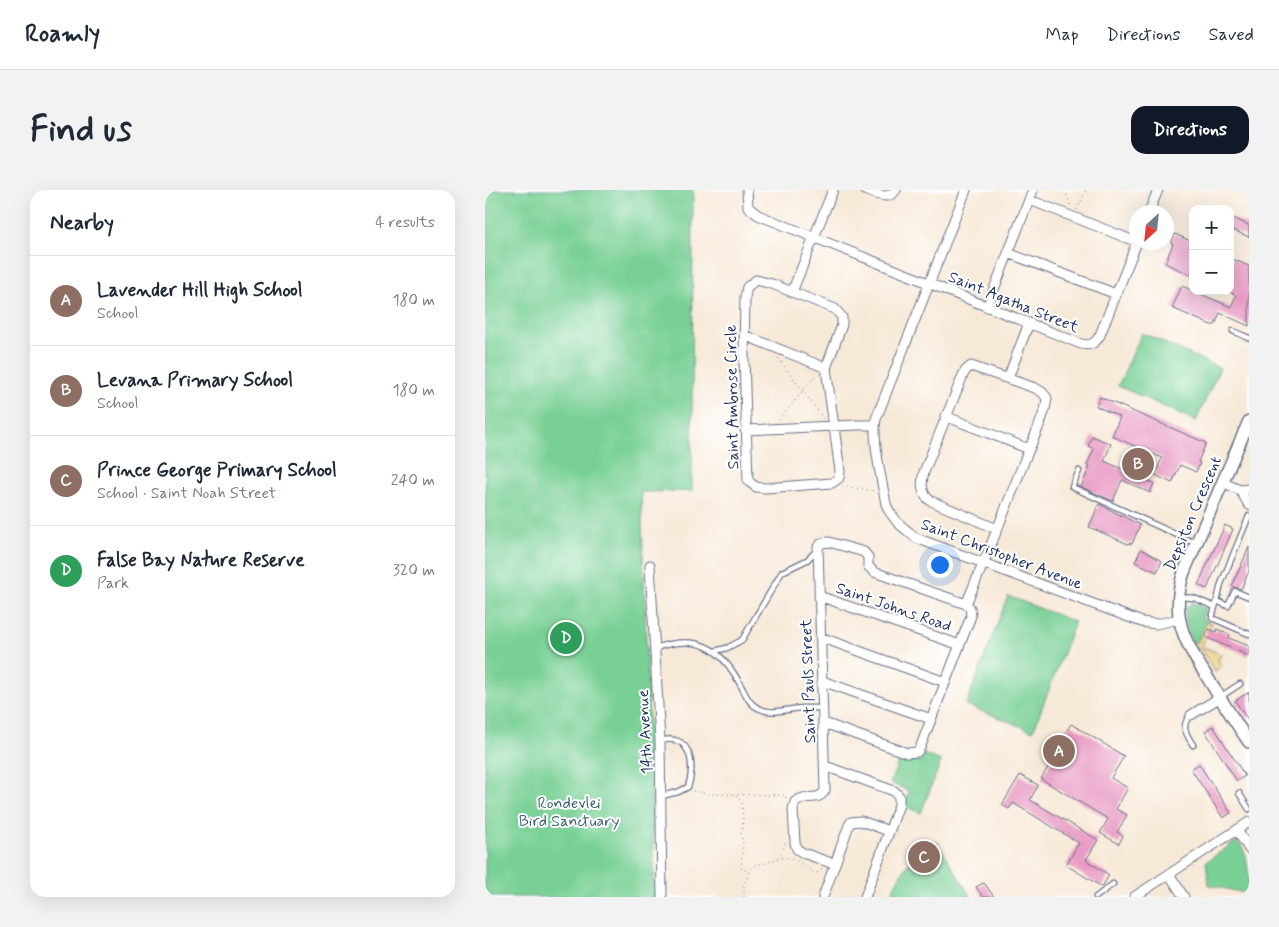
<!DOCTYPE html>
<meta charset="utf-8">
<style>
:root{--surface:#fff;--page:#f2f2f3;--text:#1f2937;--muted:#747a83;--line:#e0e1e3;--accent:#111827}
body{margin:0;font-family:Mynerve,sans-serif;background:var(--page);color:var(--text)}
.controls{position:absolute;right:15px;top:15px;display:grid;overflow:hidden;border-radius:10px;box-shadow:0 5px 20px #0002}
.controls button{width:45px;height:45px;display:grid;place-items:center;padding:0;border:0;border-bottom:1px solid var(--line);background:var(--surface);color:var(--text);font:25px sans-serif}
.compass{position:absolute;left:644px;top:15px;width:45px;height:45px;border-radius:50%;background:var(--surface);box-shadow:0 5px 20px #0002;rotate:207deg}
.you{position:absolute;left:454px;top:374px;width:18px;height:18px;margin:-12px;border:4px solid #fff;border-radius:50%;background:#1a73e8;box-shadow:0 0 0 8px #1a73e833}
.badge{display:grid;place-items:center;width:32px;height:32px;border-radius:50%;background:var(--accent);color:#fff;font-size:16px;font-weight:700}
.pin{position:absolute;translate:-50% -50%;border:2px solid #fff;box-shadow:0 1px 5px #0006}
.list{margin:0;padding:0;list-style:none}
h2{display:flex;justify-content:space-between;align-items:center;height:65px;margin:0;padding:0 20px;font-size:21px}
h2 small{font-size:16px;font-weight:400;color:var(--muted)}
.list li{display:grid;grid-template-columns:32px 1fr auto;gap:15px;align-items:center;box-sizing:border-box;height:90px;padding:0 20px;border-top:1px solid var(--line)}
.list b{display:block;font-size:19px;white-space:nowrap}
.list p{margin:0;font-size:16px;white-space:nowrap;color:var(--muted)}
.list em{font-size:16px;font-style:normal;color:var(--muted)}
.map{position:relative;flex:none;width:764px;height:707px;overflow:hidden;border-radius:15px}
header{display:flex;align-items:center;gap:30px;box-sizing:border-box;height:70px;padding:0 25px;background:var(--surface);border-bottom:1px solid var(--line)}
header strong{font-size:24px}
nav{display:flex;gap:28px;margin-inline-start:auto;font-size:18px}
.intro{display:flex;align-items:center;justify-content:space-between;box-sizing:border-box;height:120px;padding:0 30px}
h1{margin:0;font-size:35px}
.button{padding:12px 22px;border-radius:15px;background:var(--accent);color:#fff;font-size:18px;font-weight:700}
main{display:flex;gap:30px;padding:0 30px}
aside{flex:1;background:var(--surface);border-radius:15px;box-shadow:0 5px 20px #0002}
.map>svg:first-child{display:block}
.green{fill:#79d095;stroke:#4a807a}
.sand{fill:#eeda9e;stroke:#84847e}
.building{fill:#e99cc5}
.lines{fill:none;stroke-linecap:round;stroke-linejoin:round}
.service-casing{stroke:#687088;stroke-width:7}
.minor-casing{stroke:#687088;stroke-width:11}
.tertiary-casing{stroke:#687088;stroke-width:14}
.path{stroke:#687088;stroke-width:1;stroke-dasharray:1 4;stroke-linecap:butt}
.service{stroke:#fff;stroke-width:4.5}
.minor{stroke:#fff;stroke-width:9}
.tertiary{stroke:#fff;stroke-width:11}
.labels{text-anchor:middle;stroke-width:4;stroke-linejoin:round;paint-order:stroke}
.street-label{font-size:16px;fill:#1b2f5e;stroke:#fff}
.park-label{font-size:16px;fill:#375f6e;stroke:#fff}
</style>
<header>
<strong>Roamly</strong>
<nav><a>Map</a><a>Directions</a><a>Saved</a></nav>
</header>
<div class="intro"><h1>Find us</h1><a class="button">Directions</a></div>
<main>
<aside>
<h2>Nearby<small>4 results</small></h2>
<ul class="list">
<li><span class="badge" style="background:#8d6e63">A</span><div><b>Lavender Hill High School</b><p>School</p></div><em>180 m</em></li>
<li><span class="badge" style="background:#8d6e63">B</span><div><b>Levana Primary School</b><p>School</p></div><em>180 m</em></li>
<li><span class="badge" style="background:#8d6e63">C</span><div><b>Prince George Primary School</b><p>School · Saint Noah Street</p></div><em>240 m</em></li>
<li><span class="badge" style="background:#2e9e5b">D</span><div><b>False Bay Nature Reserve</b><p>Park</p></div><em>320 m</em></li>
</ul>
</aside>
<div class="map">
<svg width="764" height="707" viewBox="0 0 764 707">
<rect width="100%" height="100%" fill="#fff"/>
<filter id="ink" filterUnits="userSpaceOnUse"><feTurbulence type="fractalNoise" baseFrequency=".02" numOctaves="2"/><feDisplacementMap in="SourceGraphic" scale="10" xChannelSelector="R" yChannelSelector="G"/><feConvolveMatrix kernelMatrix="1 2 1 2 8 2 1 2 1" color-interpolation-filters="sRGB"/></filter>
<filter id="wash" filterUnits="userSpaceOnUse"><feTurbulence type="fractalNoise" baseFrequency=".0096" numOctaves="4" result="noise"/><feDisplacementMap in="SourceGraphic" scale="20" xChannelSelector="R" yChannelSelector="G"/><feGaussianBlur stdDeviation="1.12" result="paint"/><feColorMatrix in="noise" values="0 0 0 0 0 0 0 0 0 0 0 0 0 0 0 0 0 1.4 0 .05"/><feComposite in="paint" operator="in"/></filter>
<g filter="url(#wash)">
<rect width="100%" height="100%" fill="#f7e9d7"/>
<path class="green" d="M0 0H208L207 301 156 302 170 707H0Z
M657 143 735 178 711 231 633 196Z
M523 406 590 432 548 541 481 515Z
M707 413 721 419 717 428 722 431 712 454 706 450 701 432 700 418Z
M438 564 456 571 436 623 419 616 424 601 405 593 414 570 420 572 422 567 435 572Z
M751 651C764 659 764 688 764 704L724 695 721 672Z
M452 652 486 707H405C415 680 427 667 452 652Z"/>
<path class="sand" d="M722 431 727 433 716 456 736 464 733 471 737 474 730 482 716 460 710 458 706 450 712 453Z"/>
<g id="blocks">
<path class="building" d="M745 27 764 35V47L745 39Z
M690 44 708 52V86L680 73 688 54 686 53Z
M745 68 764 76V136L735 123 730 135H726L687 118 697 96 746 117 751 105 745 102Z
M615 207 721 253 713 272 715 273 711 282 695 275 687 293 670 285 677 268 627 246 635 227 611 216Z
M607 246 626 254 619 271 669 293 665 303 637 290 628 311 596 297 605 276 602 275 609 259 603 256Z
M614 314 655 335 647 354 644 353 643 354 604 337Z
M740 335 748 339 722 399 713 395Z
M764 357V381L756 399 749 397 747 396Z
M656 359 677 371 672 382 650 372Z
M724 439 731 442 732 439 745 445 744 448 764 456V466L720 447Z
M764 502V531L750 511Z
M586 534 639 566 626 588 643 598 631 619 642 625 632 642 638 646 634 654 615 643 623 629 556 589 581 548 579 545Z
M728 536 760 586 752 591 720 541Z
M714 574 746 623 738 628 706 579Z
M535 585 553 595 545 610 613 650 601 670 624 685 617 697 581 675 594 653 528 613 524 619 517 615Z
M498 693 500 694 509 707H498L491 697Z"/>
</g>
</g>
<g filter="url(#ink)">
<use href="#blocks" fill-opacity="0" stroke="#687088" stroke-width="1"/>
<g class="lines">
<defs>
<path id="service" d="M748 141 764 148
M594 281 587 297 710 353
M696 407 709 408 730 417 732 411 743 416 750 401 764 407
M732 411 736 394 764 326
M730 417 727 428 764 444
M170 458C212 444 235 456 255 494 260 503 264 514 273 518 288 526 303 518 319 518 325 518 332 518 338 518
M230 461 242 458 257 450 297 382 322 370 332 360
M735 507 755 494
M706 525C695 535 701 544 708 555
M175 551C205 542 211 574 203 597L193 602 176 606
M754 603 764 619
M611 707 628 694"/>
<path id="minor" d="M262 0 263 17 273 25 596 154C605 156 610 154 615 145L652 52 545 10
M380 0C391 4 403 11 411 0
M481 0 391 229C387 251 397 291 401 314L404 321 413 333 431 348 657 432 671 434 694 429
M664 22 673 0
M523 63 631 104
M271 90 287 94 350 119 357 127V135L341 178 355 281 354 288 347 293 280 298 271 297 263 291 259 168 260 107 262 97Z
M307 102 348 0
M502 117 548 0
M259 145 341 178
M523 188 544 133
M460 226 544 259
M260 240 372 235H390
M737 292 755 300 764 299
M755 300 764 315
M165 375 175 551 177 707
M334 406 475 455
M481 414C502 366 521 318 540 269 547 251 560 227 562 208L557 202 550 198 486 176 481 180 478 185 439 282C436 292 436 305 446 311L512 339
M335 447 460 492
M337 491 446 529
M706 525 734 508
M339 533 422 563 432 562 435 558 486 426 485 418 481 414 389 382 383 376V367L379 362 344 352 337 353 333 357 340 600C334 613 319 603 310 612L308 619 310 653 312 659 318 663 349 674
M340 576 409 601 414 606V615L380 707
M752 640 764 659
M684 684 699 707
M338 707 364 635 366 632 376 631 404 641
M649 707 764 632"/>
<path id="tertiary" d="M764 231 699 382C684 427 700 452 724 490 737 511 750 532 764 552"/>
</defs>
<use href="#service" class="service-casing"/>
<use href="#minor" class="minor-casing"/>
<use href="#tertiary" class="tertiary-casing"/>
<path class="path" d="M580 0 586 17
M592 20 601 0
M293 168 339 229
M294 230 331 185
M357 296 390 301
M208 601 223 604 301 605V612
M251 605 257 613 258 632 256 644 258 653 256 678 263 681
M292 669C306 663 319 676 330 684L338 679
M259 707V693C264 688 262 680 269 676 272 674 277 674 281 673 293 670 297 663 301 651"/>
<use href="#service" class="service"/>
<use href="#minor" class="minor"/>
<use href="#tertiary" class="tertiary"/>
</g>
</g>
<g class="labels">
<g class="street-label">
<text transform="translate(529 111) rotate(22)" y="6">Saint Agatha Street</text>
<text transform="translate(246 207) rotate(-91)" y="6">Saint Ambrose Circle</text>
<text transform="translate(707 323) rotate(-67)" y="6">Depsiton Crescent</text>
<text transform="translate(517 363) rotate(21)" y="6">Saint Christopher Avenue</text>
<text transform="translate(409 416) rotate(19)" y="6">Saint Johns Road</text>
<text transform="translate(322 491) rotate(-92)" y="6">Saint Pauls Street</text>
<text transform="translate(159 542) rotate(-93)" y="6">14th Avenue</text>
</g>
<g class="park-label">
<text x="84" y="618">Rondevlei<tspan x="84" dy="18">Bird Sanctuary</tspan></text>
</g>
</g>
</svg>
<div class="controls">
<button>+</button>
<button>−</button>
</div>
<svg class="compass" viewBox="-18 -18 36 36"><path d="M0-13l5 13h-10z" fill="#e53935"/><path d="M0 13l5-13h-10z" fill="#747a83"/></svg>
<div class="you"></div>
<div class="pin badge" style="left:574px;top:561px;background:#8d6e63">A</div>
<div class="pin badge" style="left:653px;top:274px;background:#8d6e63">B</div>
<div class="pin badge" style="left:439px;top:667px;background:#8d6e63">C</div>
<div class="pin badge" style="left:81px;top:448px;background:#2e9e5b">D</div>
</div>
</main>
